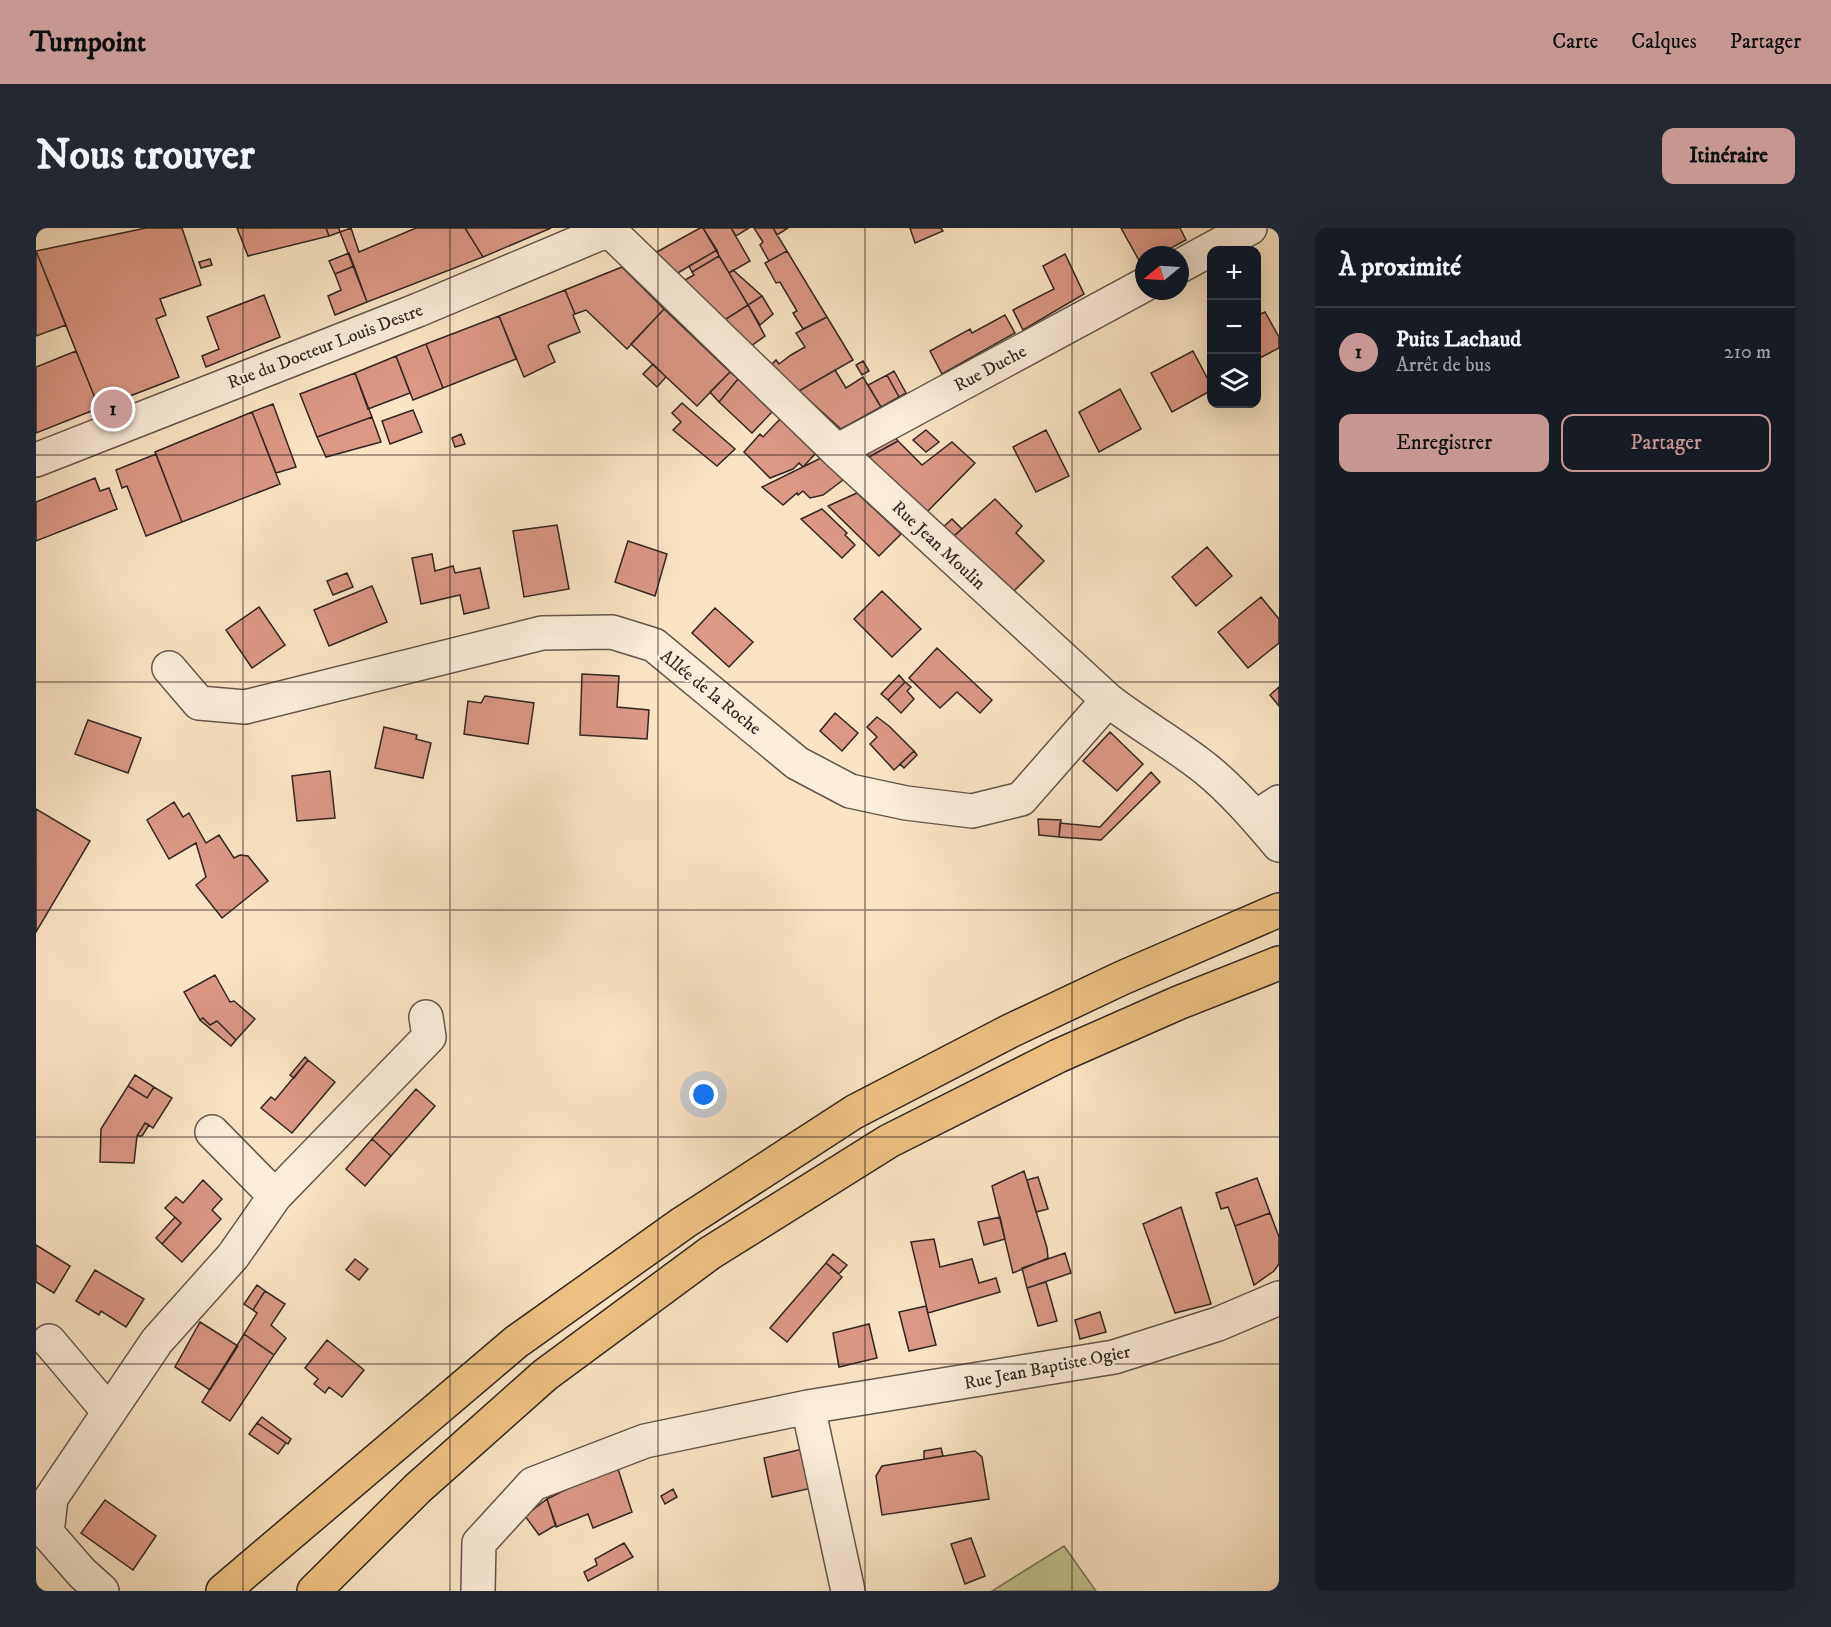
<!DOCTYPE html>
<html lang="fr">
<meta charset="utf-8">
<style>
:root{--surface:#171b24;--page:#242831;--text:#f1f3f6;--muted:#9ea1a6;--line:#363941;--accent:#c59692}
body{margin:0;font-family:"IM FELL DW Pica",serif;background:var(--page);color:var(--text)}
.controls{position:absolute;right:18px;top:18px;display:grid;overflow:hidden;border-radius:12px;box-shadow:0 6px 24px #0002}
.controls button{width:54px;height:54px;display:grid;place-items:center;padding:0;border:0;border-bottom:2px solid var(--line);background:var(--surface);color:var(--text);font:30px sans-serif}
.compass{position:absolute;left:1099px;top:18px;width:54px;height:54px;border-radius:50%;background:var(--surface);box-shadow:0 6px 24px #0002;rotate:252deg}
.you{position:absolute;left:668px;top:867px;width:21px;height:21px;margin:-15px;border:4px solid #fff;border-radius:50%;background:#1a73e8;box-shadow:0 0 0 9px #1a73e833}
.badge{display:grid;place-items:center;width:39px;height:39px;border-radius:50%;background:var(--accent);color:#111;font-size:20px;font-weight:700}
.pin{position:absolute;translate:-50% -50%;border:3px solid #fff;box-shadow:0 2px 6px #0006}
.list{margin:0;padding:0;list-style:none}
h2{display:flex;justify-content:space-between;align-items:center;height:78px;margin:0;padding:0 24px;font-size:26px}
h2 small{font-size:20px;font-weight:400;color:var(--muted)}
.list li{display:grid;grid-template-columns:39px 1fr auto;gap:18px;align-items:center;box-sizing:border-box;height:90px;padding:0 24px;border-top:2px solid var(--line)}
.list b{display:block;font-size:22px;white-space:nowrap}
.list p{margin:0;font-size:20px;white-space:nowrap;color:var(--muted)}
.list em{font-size:20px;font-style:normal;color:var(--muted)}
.actions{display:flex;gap:12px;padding:18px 24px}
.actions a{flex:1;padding:14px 0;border:2px solid var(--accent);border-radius:12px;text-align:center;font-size:21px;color:var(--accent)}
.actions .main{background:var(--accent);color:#111}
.icon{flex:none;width:33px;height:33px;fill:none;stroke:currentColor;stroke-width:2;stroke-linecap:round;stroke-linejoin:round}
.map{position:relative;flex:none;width:1243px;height:1363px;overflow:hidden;border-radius:12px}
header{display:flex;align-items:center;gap:36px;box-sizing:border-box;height:84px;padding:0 30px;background:var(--accent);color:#111}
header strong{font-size:28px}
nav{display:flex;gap:33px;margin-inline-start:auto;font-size:21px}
.intro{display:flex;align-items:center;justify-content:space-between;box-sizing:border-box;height:144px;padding:0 36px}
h1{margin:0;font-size:42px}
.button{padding:15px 27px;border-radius:12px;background:var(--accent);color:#111;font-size:21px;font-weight:700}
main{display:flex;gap:36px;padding:0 36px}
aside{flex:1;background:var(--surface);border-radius:12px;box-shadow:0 6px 24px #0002}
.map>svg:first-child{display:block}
.green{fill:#c3c391;stroke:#7b7459;stroke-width:1.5}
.building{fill:#da9885;stroke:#332621;stroke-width:1.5}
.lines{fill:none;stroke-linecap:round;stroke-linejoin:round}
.minor-casing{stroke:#65564a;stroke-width:36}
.highway-casing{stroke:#332621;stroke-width:36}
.minor{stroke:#fcedd9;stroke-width:33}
.highway{stroke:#eec282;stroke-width:33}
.grid{fill:none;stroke:#332621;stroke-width:1.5;stroke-opacity:0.55}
.labels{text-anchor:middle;stroke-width:4.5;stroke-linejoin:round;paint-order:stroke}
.street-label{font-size:18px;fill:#332621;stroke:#fcedd9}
</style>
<header>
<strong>Turnpoint</strong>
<nav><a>Carte</a><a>Calques</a><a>Partager</a></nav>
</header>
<div class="intro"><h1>Nous trouver</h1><a class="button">Itinéraire</a></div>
<main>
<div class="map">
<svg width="1243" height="1363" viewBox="0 0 1243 1363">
<rect width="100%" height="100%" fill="#fbe4c4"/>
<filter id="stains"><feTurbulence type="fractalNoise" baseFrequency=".00333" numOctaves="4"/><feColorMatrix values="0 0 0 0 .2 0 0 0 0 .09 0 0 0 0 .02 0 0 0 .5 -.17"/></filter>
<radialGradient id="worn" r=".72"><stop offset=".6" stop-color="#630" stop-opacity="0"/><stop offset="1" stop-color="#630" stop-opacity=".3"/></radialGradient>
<path class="green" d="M1028 1318 1060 1363H956Z"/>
<path class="building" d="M110 0H146L165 57 124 71 130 87 120 91 143 149 63 180 0 23Z
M201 0H290L293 8 212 28Z
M290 0H303L304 4 293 8Z
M315 0 323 24 380 0H429L447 29 331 74 304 4Z
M429 0H515L447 29Z
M664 0H667L681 22 640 46 619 25Z
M667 0H695L714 33 693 45Z
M695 0H713L700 8Z
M718 0H737L751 23 733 33 724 17 727 14Z
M737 0H752L741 7Z
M874 0H905L907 3 879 15Z
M1085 0H1144L1150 12 1122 27H1108V34L1105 36Z
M681 22 683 28 656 44 653 38Z
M0 23 30 97 0 108Z
M751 23 791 89 767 101 757 85 761 83 744 54 740 55 729 35Z
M313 25 318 38 299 46 293 33Z
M1029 26 1048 66 987 102 977 82 1018 61 1007 38Z
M683 28 712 77 687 93 647 53 658 47 656 44Z
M174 31 176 37 165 40 163 34Z
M318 38 331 74 299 87 292 68 305 62 299 46Z
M586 39 628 81 591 121 550 82 539 86 529 62Z
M697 42 726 68 712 77 693 45Z
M529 62 539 86 537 87 544 104 514 116 512 118 519 134 488 149 463 88Z
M228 67 244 109 170 139 166 128 183 121 171 89Z
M726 68 737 86 724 97 712 77Z
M712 77 729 108 715 118 687 93Z
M628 81 694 144 661 178 595 116Z
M1229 84 1243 109V120L1220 132V88Z
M969 87 979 105 906 146 894 123 934 101 936 105Z
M463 88 480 131 407 160 390 116Z
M791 89 817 132 763 163 735 137 740 132 743 136 755 127 769 119 760 105Z
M390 116 407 160 377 172 360 128Z
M40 123 63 180 0 205V139Z
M1157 123 1176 159V162L1136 184 1115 145Z
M360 128 374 165 332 181 319 145Z
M827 133 833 143 826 147 820 137Z
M617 136 630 149 621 159 607 146Z
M799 142 810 160 827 149 845 179 805 201 763 163Z
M858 143 870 165 863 169 851 147Z
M694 144 702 151 683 174 674 164Z
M319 145 336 189 281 209 264 166Z
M851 147 863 169 845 179 832 157Z
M702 151 736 184 716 205 683 174Z
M1084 161 1105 201 1063 224 1043 184Z
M646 175 699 221 681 238 637 202 645 194 636 185Z
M237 176 260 239 240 245 216 184Z
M377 182 386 204 354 216 346 193Z
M216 184 244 256 146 294 119 224Z
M336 189 345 214 290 229 281 209Z
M744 191 780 225 767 239 763 235 757 241 734 250 708 224 724 206 727 209Z
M890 202 903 214 890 224 877 212Z
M1010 202 1033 248 1000 264 977 219Z
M425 206 429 216 419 219 416 210Z
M859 209 862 213 833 229 829 226Z
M862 213 886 237 916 214 939 235 890 285 833 229Z
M120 226 146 294 110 308 91 258 86 260 80 242Z
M785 230 807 252 787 267 774 270 767 263 762 267 761 265 747 277 726 259Z
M59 250 64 263 73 260 81 281 0 313V274Z
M821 265 865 306 843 328 792 278Z
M959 271 986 298 980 305 1008 333 977 364 918 308Z
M786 281 811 305 809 307 819 317 806 330 765 291Z
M916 291 926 301 916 310 906 300Z
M521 297 533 361 488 369 477 303Z
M592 313 631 326 619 368 579 354Z
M1171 319 1196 348 1160 378 1136 349Z
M396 326 399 343 417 338 419 345 444 340 453 380 428 386 424 367 385 376 376 330Z
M311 345 317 359 297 367 291 353Z
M336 358 351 394 293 418 278 382Z
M846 363 885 401 856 429 818 391Z
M1225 369 1243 391V415L1212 440 1182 404Z
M223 379 249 417 216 440 190 402Z
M679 380 717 414 693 439 656 405Z
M901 420 956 472 944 485 921 464 904 480 873 450Z
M546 446 583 448 581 479 613 482 611 511 544 507Z
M863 447 869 454 852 472 845 466Z
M869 454 875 459 871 463 878 471 865 485 852 472Z
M1243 459V478L1234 467Z
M449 468 498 475 492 516 428 506 432 473 445 475Z
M799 485 822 505 806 523 784 503Z
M841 489 853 498 878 523 858 542 834 516 841 509 831 499Z
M52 492 105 510 92 545 39 526Z
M348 499 381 507 380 511 395 515 387 550 339 540Z
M1074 504 1107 536 1081 563 1047 533Z
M878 523 881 527 868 540 864 536Z
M294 543 299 590 261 593 256 548Z
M1115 544 1124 554 1065 612 1023 609 1024 595 1064 599Z
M138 574 147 589 153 585 170 615 183 607 198 630 204 627 212 628 232 653 186 690 160 657 170 649 160 615 133 631 111 592Z
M0 581 54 613 0 704Z
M1002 591 1025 592 1023 609 1003 607Z
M179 747 194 774 198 773 219 791 200 812 181 793 174 797 167 790 164 792 148 764Z
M167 790 174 797 181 793 200 812 195 818 164 792Z
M269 829 272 832 258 850 254 847Z
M272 832 299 854 256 905 225 880 235 869 239 872Z
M99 847 118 859 111 870 92 858Z
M92 858 111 870 118 859 136 870 117 900 109 895 101 908 98 935 64 934 65 901Z
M380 861 399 878 355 928 336 911Z
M109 895 113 897 106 908H101Z
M336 911 355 928 329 958 310 941Z
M988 943 1011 1020 1012 1030 977 1045 956 958Z
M1002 949 1012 981 1000 984 991 952Z
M1221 950 1234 985 1199 998 1192 979 1185 981 1180 965Z
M167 952 186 971 176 982 185 991 146 1034 126 1016 145 995 129 980 140 969 147 975Z
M1145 979 1175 1076 1139 1085 1107 996Z
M1234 985 1243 1009V1036L1238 1043 1218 1057 1199 998Z
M139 989 145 995 126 1016 120 1010Z
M964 989 969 1011 948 1017 942 994Z
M898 1011 904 1039 936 1031 943 1055 960 1050 964 1064 892 1085 875 1014Z
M0 1017 34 1038 18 1065 0 1054Z
M1029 1025 1035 1045 991 1060 986 1040Z
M797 1026 811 1037 803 1046 790 1035Z
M319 1031 332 1041 323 1052 310 1042Z
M790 1035 806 1049 751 1114 734 1100Z
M59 1042 108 1071 90 1099 65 1083 63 1087 40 1073Z
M1010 1054 1021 1093 1002 1098 991 1060Z
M221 1057 229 1063 217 1082 208 1076Z
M229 1063 249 1076 235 1097 250 1110 238 1127 208 1106 221 1085 217 1082Z
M890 1078 900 1117 873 1123 863 1084Z
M1064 1084 1070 1104 1044 1111 1039 1092Z
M164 1094 202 1118 174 1162 139 1139Z
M833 1096 841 1130 803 1139 797 1105Z
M208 1106 238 1127 194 1193 166 1174Z
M291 1112 328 1142 306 1169 293 1159 289 1165 278 1156 282 1151 269 1140Z
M226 1189 255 1211 252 1216 221 1195Z
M221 1195 250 1215 242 1226 213 1206Z
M905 1220 907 1228 888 1231V1223Z
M767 1221 776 1260 736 1269 728 1230Z
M939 1223 946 1229 953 1271 846 1287 840 1248 846 1238Z
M582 1241 596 1284 557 1300 552 1286 520 1299 511 1271 533 1260Z
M637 1261 641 1269 629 1276 625 1268Z
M511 1271 520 1297 503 1307 489 1288Z
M69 1272 120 1308 97 1342 45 1305Z
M935 1310 949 1348 929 1356 915 1316Z
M588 1315 597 1329 552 1353 548 1344 561 1337 559 1331Z"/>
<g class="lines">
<defs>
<path id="minor" d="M573 2 801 223 1072 472C1104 497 1139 516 1170 541 1197 563 1221 591 1243 617
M1144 38 1214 0
M801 223 1108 57
M0 232 382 82 577 0
M133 440 163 475 209 479 506 405 576 404 618 417 761 535 814 563 870 575 936 583 985 571 1072 472
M1220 589 1243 574
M176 904 239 968
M13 1113 73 1184
M772 1179 812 1363
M66 1363 46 1345 11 1305 15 1270 121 1113 197 1028 239 968 393 809 390 789
M442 1363 443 1315 497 1256 609 1213 772 1179 1078 1129 1182 1096 1243 1070"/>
<path id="highway" d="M187 1363 480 1114 647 995 818 884 974 803 1086 750 1243 682
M278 1363 382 1260 509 1147 674 1025 853 913 1022 828 1142 775 1243 735"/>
</defs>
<use href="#minor" class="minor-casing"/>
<use href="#highway" class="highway-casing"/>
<use href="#minor" class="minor"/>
<use href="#highway" class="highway"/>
</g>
<path class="grid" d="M207 0V1363M414 0V1363M622 0V1363M829 0V1363M1036 0V1363M0 227H1243M0 454H1243M0 682H1243M0 909H1243M0 1136H1243"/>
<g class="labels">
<g class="street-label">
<text transform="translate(289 118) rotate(-21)" y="6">Rue du Docteur Louis Destre</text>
<text transform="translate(954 140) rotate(-28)" y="6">Rue Duche</text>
<text transform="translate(903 317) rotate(43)" y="6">Rue Jean Moulin</text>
<text transform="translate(675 464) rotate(39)" y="6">Allée de la Roche</text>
<text transform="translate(1011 1139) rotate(-11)" y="6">Rue Jean Baptiste Ogier</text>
</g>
</g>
<rect width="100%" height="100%" filter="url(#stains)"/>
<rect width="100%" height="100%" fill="url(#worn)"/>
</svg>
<div class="controls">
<button>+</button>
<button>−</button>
<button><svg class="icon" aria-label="layers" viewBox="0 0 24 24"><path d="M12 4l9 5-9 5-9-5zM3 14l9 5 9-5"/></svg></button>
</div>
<svg class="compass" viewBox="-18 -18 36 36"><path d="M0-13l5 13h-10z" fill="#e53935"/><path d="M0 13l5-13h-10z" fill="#9ea1a6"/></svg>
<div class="you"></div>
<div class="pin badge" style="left:77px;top:181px">1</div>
</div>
<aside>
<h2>À proximité<small></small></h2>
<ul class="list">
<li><span class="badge">1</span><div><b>Puits Lachaud</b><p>Arrêt de bus</p></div><em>210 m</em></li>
</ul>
<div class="actions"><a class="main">Enregistrer</a><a>Partager</a></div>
</aside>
</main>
